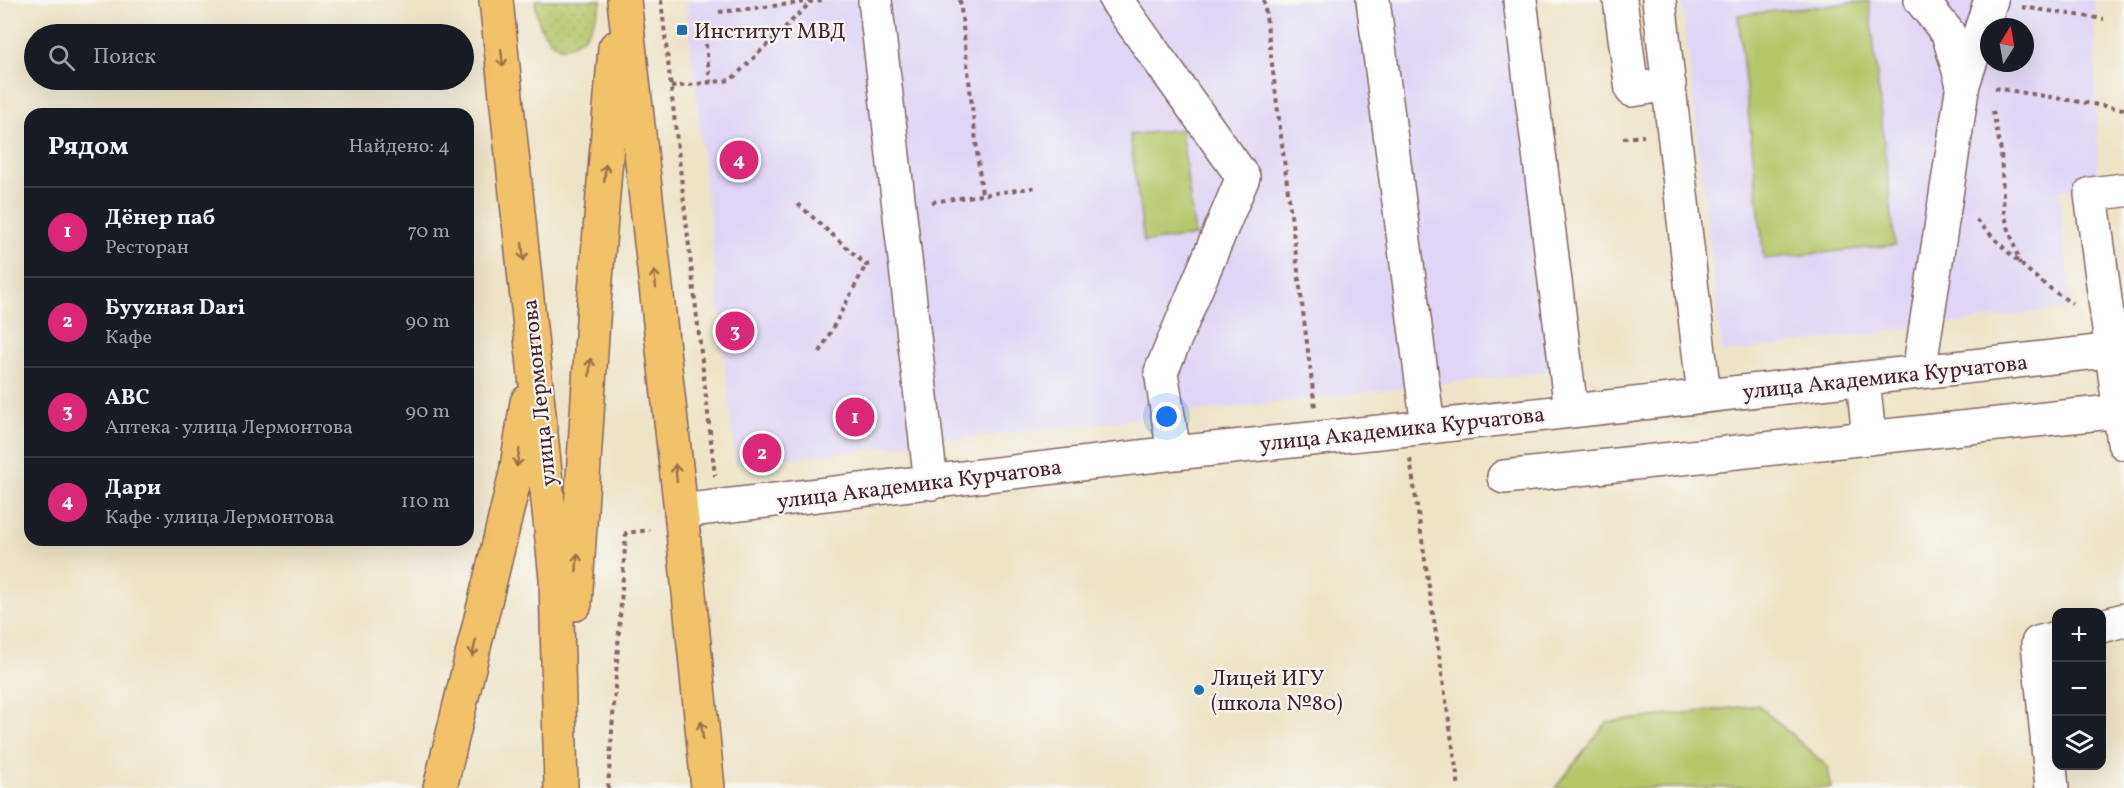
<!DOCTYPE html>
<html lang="ru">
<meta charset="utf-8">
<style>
:root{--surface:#171b24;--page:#20242c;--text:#f1f3f6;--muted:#9ea1a6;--line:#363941;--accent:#db2777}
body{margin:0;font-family:Vollkorn,serif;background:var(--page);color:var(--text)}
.controls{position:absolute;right:18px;bottom:18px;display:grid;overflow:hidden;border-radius:12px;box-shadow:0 6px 24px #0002}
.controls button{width:54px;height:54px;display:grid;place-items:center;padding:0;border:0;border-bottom:2px solid var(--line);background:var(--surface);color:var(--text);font:30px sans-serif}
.compass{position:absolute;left:1980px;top:18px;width:54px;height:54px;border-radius:50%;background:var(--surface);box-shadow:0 6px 24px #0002;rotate:11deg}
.you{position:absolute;left:1167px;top:417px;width:21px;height:21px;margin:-15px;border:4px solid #fff;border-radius:50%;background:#1a73e8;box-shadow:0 0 0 9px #1a73e833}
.badge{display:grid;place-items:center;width:39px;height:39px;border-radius:50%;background:var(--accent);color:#fff;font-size:20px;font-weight:700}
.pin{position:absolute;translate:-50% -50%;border:3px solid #fff;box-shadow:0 2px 6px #0006}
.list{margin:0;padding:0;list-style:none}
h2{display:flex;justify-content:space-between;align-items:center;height:78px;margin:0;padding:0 24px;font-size:26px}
h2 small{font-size:20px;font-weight:400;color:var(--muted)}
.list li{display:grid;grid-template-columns:39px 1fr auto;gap:18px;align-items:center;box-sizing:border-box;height:90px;padding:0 24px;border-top:2px solid var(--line)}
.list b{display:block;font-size:22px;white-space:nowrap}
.list p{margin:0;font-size:20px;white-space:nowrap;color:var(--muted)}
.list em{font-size:20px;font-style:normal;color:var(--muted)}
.icon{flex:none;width:33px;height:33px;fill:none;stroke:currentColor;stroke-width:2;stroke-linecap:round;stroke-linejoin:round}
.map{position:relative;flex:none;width:2124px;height:788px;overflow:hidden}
.search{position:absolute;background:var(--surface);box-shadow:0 6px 24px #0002;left:24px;top:24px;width:450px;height:66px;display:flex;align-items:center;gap:15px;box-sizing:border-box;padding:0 21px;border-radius:33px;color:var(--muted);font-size:22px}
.panel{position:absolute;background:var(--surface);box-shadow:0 6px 24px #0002;left:24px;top:108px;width:450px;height:438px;border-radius:18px}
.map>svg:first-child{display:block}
.built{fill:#dfd5f5;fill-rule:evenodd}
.grass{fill:url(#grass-dots);stroke:#80734a;stroke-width:1.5}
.park{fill:#b6c76a;stroke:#80734a;stroke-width:1.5}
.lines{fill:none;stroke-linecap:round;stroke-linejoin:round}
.minor-casing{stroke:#836462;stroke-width:36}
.major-casing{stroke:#836462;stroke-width:36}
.path{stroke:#836462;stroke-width:4;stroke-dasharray:4.5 4.5;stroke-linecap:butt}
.minor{stroke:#fff;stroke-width:33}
.major{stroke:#f2c26a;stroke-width:33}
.oneway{stroke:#9e704a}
.poi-dot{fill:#1f6fb2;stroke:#f6f6f2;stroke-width:2}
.labels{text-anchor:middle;stroke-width:4.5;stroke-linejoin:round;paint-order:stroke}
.poi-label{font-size:22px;fill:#4a1f2b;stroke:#f6f6f2;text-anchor:start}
.street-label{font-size:22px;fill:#4a1f2b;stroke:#f6f6f2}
</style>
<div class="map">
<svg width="2124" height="788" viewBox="0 0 2124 788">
<defs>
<pattern id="grass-dots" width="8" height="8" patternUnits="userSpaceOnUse" patternTransform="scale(1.5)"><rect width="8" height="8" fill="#b6c76a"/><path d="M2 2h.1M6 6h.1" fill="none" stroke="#9eaa5c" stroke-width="1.8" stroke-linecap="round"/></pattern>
</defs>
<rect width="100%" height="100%" fill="#f6f6f2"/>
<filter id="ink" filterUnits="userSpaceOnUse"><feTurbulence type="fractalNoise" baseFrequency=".0167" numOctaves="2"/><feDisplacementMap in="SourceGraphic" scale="12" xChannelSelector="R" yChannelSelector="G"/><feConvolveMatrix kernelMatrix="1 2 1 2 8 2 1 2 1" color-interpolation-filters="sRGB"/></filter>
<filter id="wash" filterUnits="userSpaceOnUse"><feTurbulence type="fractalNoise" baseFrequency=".008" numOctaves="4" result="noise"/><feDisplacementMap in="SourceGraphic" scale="24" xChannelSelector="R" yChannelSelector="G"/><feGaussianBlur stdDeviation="1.35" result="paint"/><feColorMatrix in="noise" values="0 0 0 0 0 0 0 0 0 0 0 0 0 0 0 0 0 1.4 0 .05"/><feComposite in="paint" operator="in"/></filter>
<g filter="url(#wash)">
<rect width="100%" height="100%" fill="#ede3c7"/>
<path class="built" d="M686 0H1509L1555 371 736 464Z
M1682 0H2094L2098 186 2059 191 2071 308 1722 353ZM1989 27H2025V63H1989Z"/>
<path class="grass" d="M535 0H601V3C593 26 587 42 561 48 541 37 537 21 535 0Z"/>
<path class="park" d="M1869 1 1895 245 1764 259 1738 15Z
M1181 129 1195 236 1144 242 1130 135Z
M1758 705 1828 767 1831 788H1555L1607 722Z"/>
</g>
<g filter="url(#ink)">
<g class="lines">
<defs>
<path id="minor" d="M875 0 931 483
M1116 0 1243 177 1161 372 1174 453
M1373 0 1428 427
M1520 0 1571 410
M1620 0 1632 90 1669 84
M1659 0 1704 396
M1921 0 1948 33 1963 84
M2124 190 2091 194 2124 443
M1919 372 1963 84 1991 0
M1863 378 1869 438
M1504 477 2120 411
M681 511 1174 453 1428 427 2124 349
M2102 626 2124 620
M2052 788 2038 643 2056 638"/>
<path id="major" d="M496 0 556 578 561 788
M624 0 681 511 708 788
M575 604 594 304 615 48
M440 788 516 473 527 402"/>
</defs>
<use href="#minor" class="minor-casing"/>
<use href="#major" class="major-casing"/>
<path class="path" d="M661 0 715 476
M960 0 982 195
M1264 0 1315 407
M2022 7 2104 19
M719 12 825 0
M704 26 710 82
M671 87 731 80 811 2 808 0
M1995 88 2123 109 2124 114
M1993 111 2001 151 2004 214 2020 264
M1623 138 1644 136
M932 202 1038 187
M798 204 866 265 873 264
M1976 220C2006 250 2035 281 2072 303
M820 352 866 265
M1410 459 1459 788
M608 788 626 533 650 530"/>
<use href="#minor" class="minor"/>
<use href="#major" class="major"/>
</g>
<defs><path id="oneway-shaft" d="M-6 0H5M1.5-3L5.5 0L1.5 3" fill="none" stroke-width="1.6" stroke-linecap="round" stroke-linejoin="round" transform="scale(1.5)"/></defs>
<g class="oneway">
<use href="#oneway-shaft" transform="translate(502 58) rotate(84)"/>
<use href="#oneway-shaft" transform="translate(605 173) rotate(-85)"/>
<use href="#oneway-shaft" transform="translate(523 252) rotate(84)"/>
<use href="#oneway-shaft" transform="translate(655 279) rotate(-96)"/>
<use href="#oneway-shaft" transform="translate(590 367) rotate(-86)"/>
<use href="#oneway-shaft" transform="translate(518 458) rotate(99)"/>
<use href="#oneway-shaft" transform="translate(676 473) rotate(-96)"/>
<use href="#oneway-shaft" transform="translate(577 562) rotate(-86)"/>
<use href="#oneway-shaft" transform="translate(474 648) rotate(103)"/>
<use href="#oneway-shaft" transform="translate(702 730) rotate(-96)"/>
</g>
</g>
<g class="poi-dot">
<rect x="676" y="24" width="12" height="12" rx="3"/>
<circle cx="1199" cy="690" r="6"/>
</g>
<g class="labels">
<g class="poi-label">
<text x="694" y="38">Институт МВД</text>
<text x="1211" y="685">Лицей ИГУ<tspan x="1211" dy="25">(школа №80)</tspan></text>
</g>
<g class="street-label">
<text transform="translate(1885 376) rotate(-6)" y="8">улица Академика Курчатова</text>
<text transform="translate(538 393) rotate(-96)" y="8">улица Лермонтова</text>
<text transform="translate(1402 428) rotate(-6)" y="8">улица Академика Курчатова</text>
<text transform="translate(919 483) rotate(-7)" y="8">улица Академика Курчатова</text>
</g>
</g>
</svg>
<div class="controls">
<button>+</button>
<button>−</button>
<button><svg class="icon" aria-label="layers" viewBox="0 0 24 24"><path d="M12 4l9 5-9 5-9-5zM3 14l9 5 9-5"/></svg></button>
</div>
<svg class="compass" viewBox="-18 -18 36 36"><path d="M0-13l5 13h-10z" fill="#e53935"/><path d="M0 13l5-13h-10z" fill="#9ea1a6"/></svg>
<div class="you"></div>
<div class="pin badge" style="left:855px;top:417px">1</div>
<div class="pin badge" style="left:762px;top:453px">2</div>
<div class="pin badge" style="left:735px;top:331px">3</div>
<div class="pin badge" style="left:739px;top:160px">4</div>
<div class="search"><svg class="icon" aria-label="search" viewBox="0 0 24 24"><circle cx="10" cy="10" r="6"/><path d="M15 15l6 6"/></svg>Поиск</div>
<section class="panel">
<h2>Рядом<small>Найдено: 4</small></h2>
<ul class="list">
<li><span class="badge">1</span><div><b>Дёнер паб</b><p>Ресторан</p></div><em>70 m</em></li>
<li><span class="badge">2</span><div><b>Бууzная Dari</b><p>Кафе</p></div><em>90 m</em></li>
<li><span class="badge">3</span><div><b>ABC</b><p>Аптека · улица Лермонтова</p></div><em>90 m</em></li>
<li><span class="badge">4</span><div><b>Дари</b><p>Кафе · улица Лермонтова</p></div><em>110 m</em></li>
</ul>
</section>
</div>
